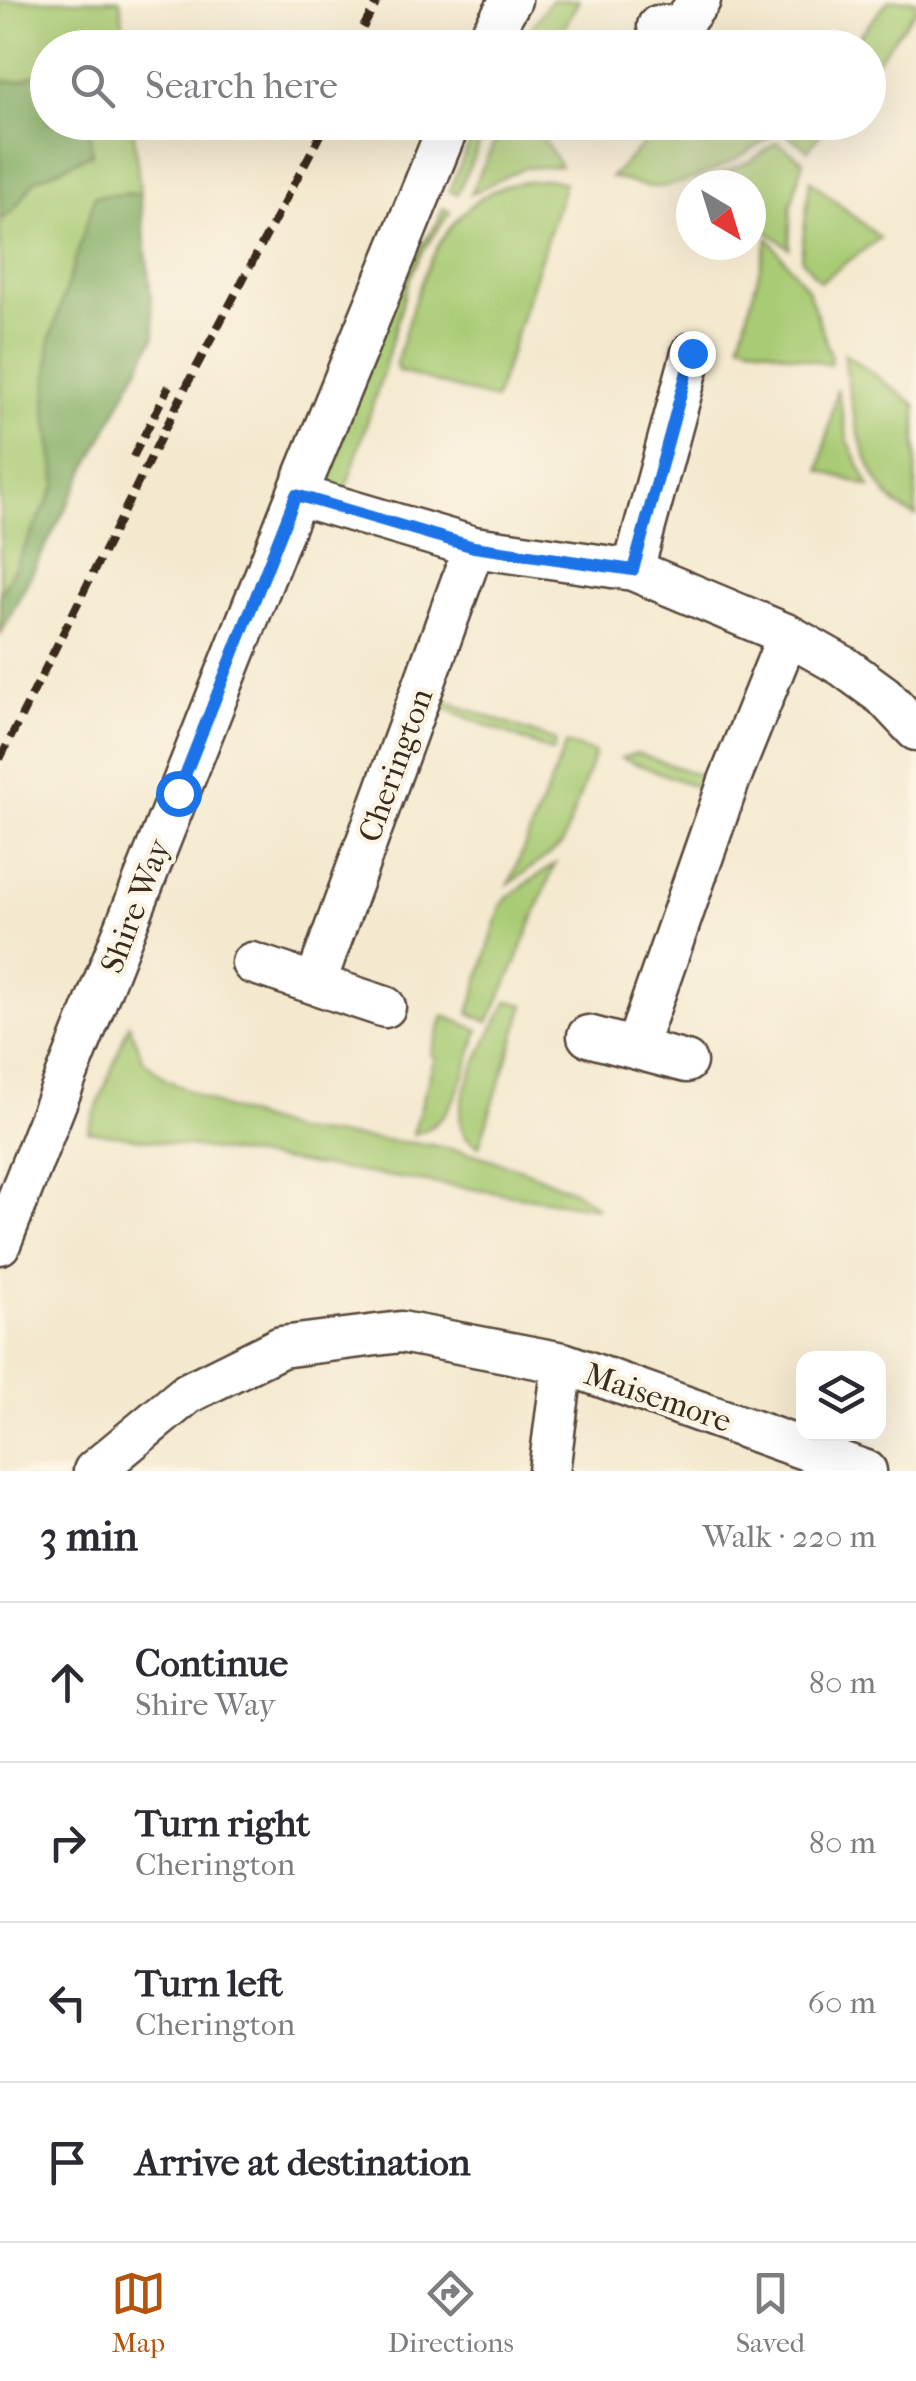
<!DOCTYPE html>
<meta charset="utf-8">
<style>
:root{--surface:#fff;--page:#f2f2f3;--text:#2b2b33;--muted:#7c7c81;--line:#e1e1e2;--accent:#b45309}
body{margin:0;font-family:"IM FELL French Canon",serif;background:var(--page);color:var(--text)}
.controls{position:absolute;right:30px;bottom:30px;display:grid;overflow:hidden;border-radius:20px;box-shadow:0 10px 40px #0002}
.controls button{width:90px;height:90px;display:grid;place-items:center;padding:0;border:0;border-bottom:2px solid var(--line);background:var(--surface);color:var(--text);font:50px sans-serif}
.compass{position:absolute;left:676px;top:170px;width:90px;height:90px;border-radius:50%;background:var(--surface);box-shadow:0 10px 40px #0002;rotate:142deg}
.stop{position:absolute;width:30px;height:30px;margin:-22px;border:8px solid #1a73e8;border-radius:50%;background:#fff}
.stop.end{background:#1a73e8;border-color:#fff;box-shadow:0 2px 10px #0008}
.list{margin:0;padding:0;list-style:none}
h2{display:flex;justify-content:space-between;align-items:center;height:130px;margin:0;padding:0 40px;font-size:42px}
h2 small{font-size:32px;font-weight:400;color:var(--muted)}
.list li{display:grid;grid-template-columns:65px 1fr auto;gap:30px;align-items:center;box-sizing:border-box;height:160px;padding:0 40px;border-top:2px solid var(--line)}
.list b{display:block;font-size:38px;white-space:nowrap}
.list p{margin:0;font-size:32px;white-space:nowrap;color:var(--muted)}
.list em{font-size:32px;font-style:normal;color:var(--muted)}
.icon{flex:none;width:55px;height:55px;fill:none;stroke:currentColor;stroke-width:2;stroke-linecap:round;stroke-linejoin:round}
.map{position:relative;flex:none;width:916px;height:1471px;overflow:hidden}
.search{position:absolute;background:var(--surface);box-shadow:0 10px 40px #0002;left:30px;right:30px;top:30px;height:110px;display:flex;align-items:center;gap:25px;box-sizing:border-box;padding:0 35px;border-radius:55px;color:var(--muted);font-size:38px}
.sheet{height:770px;background:var(--surface)}
nav{display:flex;justify-content:space-around;align-items:center;box-sizing:border-box;height:140px;border-top:2px solid var(--line);background:var(--surface);font-size:28px;color:var(--muted)}
nav a{display:grid;justify-items:center;gap:5px}
nav .on{color:var(--accent)}
.map>svg:first-child{display:block}
.green{fill:#a9cb74;stroke:#727a49;stroke-width:2.5}
.forest{fill:#86af66;stroke:#606c42;stroke-width:2.5}
.lines{fill:none;stroke-linecap:round;stroke-linejoin:round}
.minor-casing{stroke:#574739;stroke-width:45}
.minor{stroke:#fff;stroke-width:40}
.rail{stroke:#3b2a1e;stroke-width:8;stroke-dasharray:15 8;stroke-linecap:butt}
.route{stroke:#1a73e8;stroke-width:12}
.labels{text-anchor:middle;stroke-width:9;stroke-linejoin:round;paint-order:stroke}
.street-label{font-size:32px;fill:#3b2a1e;stroke:#fcf5e5}
</style>
<div class="map">
<svg width="916" height="1471" viewBox="0 0 916 1471">
<rect width="100%" height="100%" fill="#fcf5e5"/>
<filter id="ink" filterUnits="userSpaceOnUse"><feTurbulence type="fractalNoise" baseFrequency=".01" numOctaves="2"/><feDisplacementMap in="SourceGraphic" scale="20" xChannelSelector="R" yChannelSelector="G"/><feConvolveMatrix kernelMatrix="1 2 1 2 8 2 1 2 1" color-interpolation-filters="sRGB"/></filter>
<filter id="wash" filterUnits="userSpaceOnUse"><feTurbulence type="fractalNoise" baseFrequency=".0048" numOctaves="4" result="noise"/><feDisplacementMap in="SourceGraphic" scale="40" xChannelSelector="R" yChannelSelector="G"/><feGaussianBlur stdDeviation="2.25" result="paint"/><feColorMatrix in="noise" values="0 0 0 0 0 0 0 0 0 0 0 0 0 0 0 0 0 1.4 0 .05"/><feComposite in="paint" operator="in"/></filter>
<g filter="url(#wash)">
<rect width="100%" height="100%" fill="#f4e9cf"/>
<path class="green" d="M0 0H120L126 47 48 48V122L133 123 140 193 95 196 46 409 57 484 0 595Z
M551 0H579L554 47H528L532 27Z
M889 0H916V9L869 71 868 48 850 47Z
M504 122 532 123 561 166 523 168 470 194Z
M665 122 723 123 740 135 755 123H774L780 128C750 154 698 183 658 187 643 188 625 180 611 177Z
M478 123H489L457 194 449 191Z
M794 123V122L829 123 808 150 786 133Z
M777 142 803 161 791 205 789 248 751 219V185H693L751 161Z
M548 179 565 183 495 400 398 371 396 364C414 301 433 214 502 187 516 182 534 181 548 179Z
M810 180 880 238 820 282 801 258Z
M443 208 450 212 421 254 409 279 382 376 344 494 330 479 329 463 407 267 438 222Z
M768 238 808 290 831 356 830 365 740 342Z
M844 353 916 405V516C864 499 849 400 844 353Z
M837 388 848 441 870 487 820 470Z
M442 700 556 741 553 752 440 707Z
M566 744 595 753 562 845 509 884Z
M636 753 719 782 715 794 621 758Z
M555 864 513 970 488 1022 469 1013 501 906 509 896Z
M508 1001 525 1005 479 1146C472 1142 465 1138 462 1129 451 1098 493 1030 508 1001Z
M444 1016 479 1030C465 1067 457 1125 413 1134L435 1057 431 1054Z
M129 1024 143 1060 165 1079 222 1107 294 1131 432 1145 474 1154 527 1171 578 1193 598 1208 88 1131Z"/>
<path class="forest" d="M47 69 48 122 89 123 92 154 35 180 13 211 0 220V81H21Z
M140 193 155 336 0 635V595L57 484 46 409 50 340 95 196Z"/>
</g>
<g filter="url(#ink)">
<g class="lines">
<defs>
<path id="minor" d="M658 26 681 25 700 0
M483 48 511 0
M297 495 474 547 633 570 788 635 843 666 884 696 916 730
M633 570 692 353
M252 963 385 1007
M315 984 474 547
M588 1036 686 1062
M636 1047 729 781 788 635
M0 1244 297 495 450 122
M94 1471 188 1393 281 1347 401 1332 563 1363 866 1471
M549 1471 563 1363"/>
</defs>
<use href="#minor" class="minor-casing"/>
<use href="#minor" class="minor"/>
<path class="rail" d="M352 48 378 0
M133 457 169 386
M0 759 190 379 327 122"/>
</g>
</g>
<g class="lines" filter="url(#ink)">
<path class="route" d="M178 793 296 495 474 547 633 570 692 353"/>
</g>
<g class="labels">
<g class="street-label">
<text transform="translate(395 765) rotate(-70)" y="11">Cherington</text>
<text transform="translate(135 906) rotate(-69)" y="11">Shire Way</text>
<text transform="translate(658 1397) rotate(19)" y="11">Maisemore</text>
</g>
</g>
</svg>
<div class="controls">
<button><svg class="icon" aria-label="layers" viewBox="0 0 24 24"><path d="M12 4l9 5-9 5-9-5zM3 14l9 5 9-5"/></svg></button>
</div>
<svg class="compass" viewBox="-18 -18 36 36"><path d="M0-13l5 13h-10z" fill="#e53935"/><path d="M0 13l5-13h-10z" fill="#7c7c81"/></svg>
<div class="stop" style="left:178px;top:793px"></div>
<div class="stop end" style="left:692px;top:353px"></div>
<div class="search"><svg class="icon" aria-label="search" viewBox="0 0 24 24"><circle cx="10" cy="10" r="6"/><path d="M15 15l6 6"/></svg>Search here</div>
</div>
<section class="sheet">
<h2>3 min<small>Walk · 220 m</small></h2>
<ul class="list">
<li><svg class="icon" aria-label="ahead" viewBox="0 0 24 24"><path d="M12 20V5M6 11l6-6 6 6"/></svg><div><b>Continue</b><p>Shire Way</p></div><em>80 m</em></li>
<li><svg class="icon" aria-label="right" viewBox="0 0 24 24"><path d="M7 20v-9h11M14 6l5 5-5 5"/></svg><div><b>Turn right</b><p>Cherington</p></div><em>80 m</em></li>
<li><svg class="icon" aria-label="left" viewBox="0 0 24 24"><path d="M17 20v-9H6M10 6l-5 5 5 5"/></svg><div><b>Turn left</b><p>Cherington</p></div><em>60 m</em></li>
<li><svg class="icon" aria-label="arrive" viewBox="0 0 24 24"><path d="M6 21V4h12l-3 4 3 4H6"/></svg><div><b>Arrive at destination</b></div></li>
</ul>
</section>
<nav>
<a class="on"><svg class="icon" aria-label="map" viewBox="0 0 24 24"><path d="M3 6l6-2 6 2 6-2v14l-6 2-6-2-6 2zM9 4v14M15 6v14"/></svg>Map</a>
<a><svg class="icon" aria-label="directions" viewBox="0 0 24 24"><path d="M12 3l9 9-9 9-9-9zM9 14v-3h6M13 9l2 2-2 2"/></svg>Directions</a>
<a><svg class="icon" aria-label="saved" viewBox="0 0 24 24"><path d="M7 4h10v16l-5-4-5 4z"/></svg>Saved</a>
</nav>
